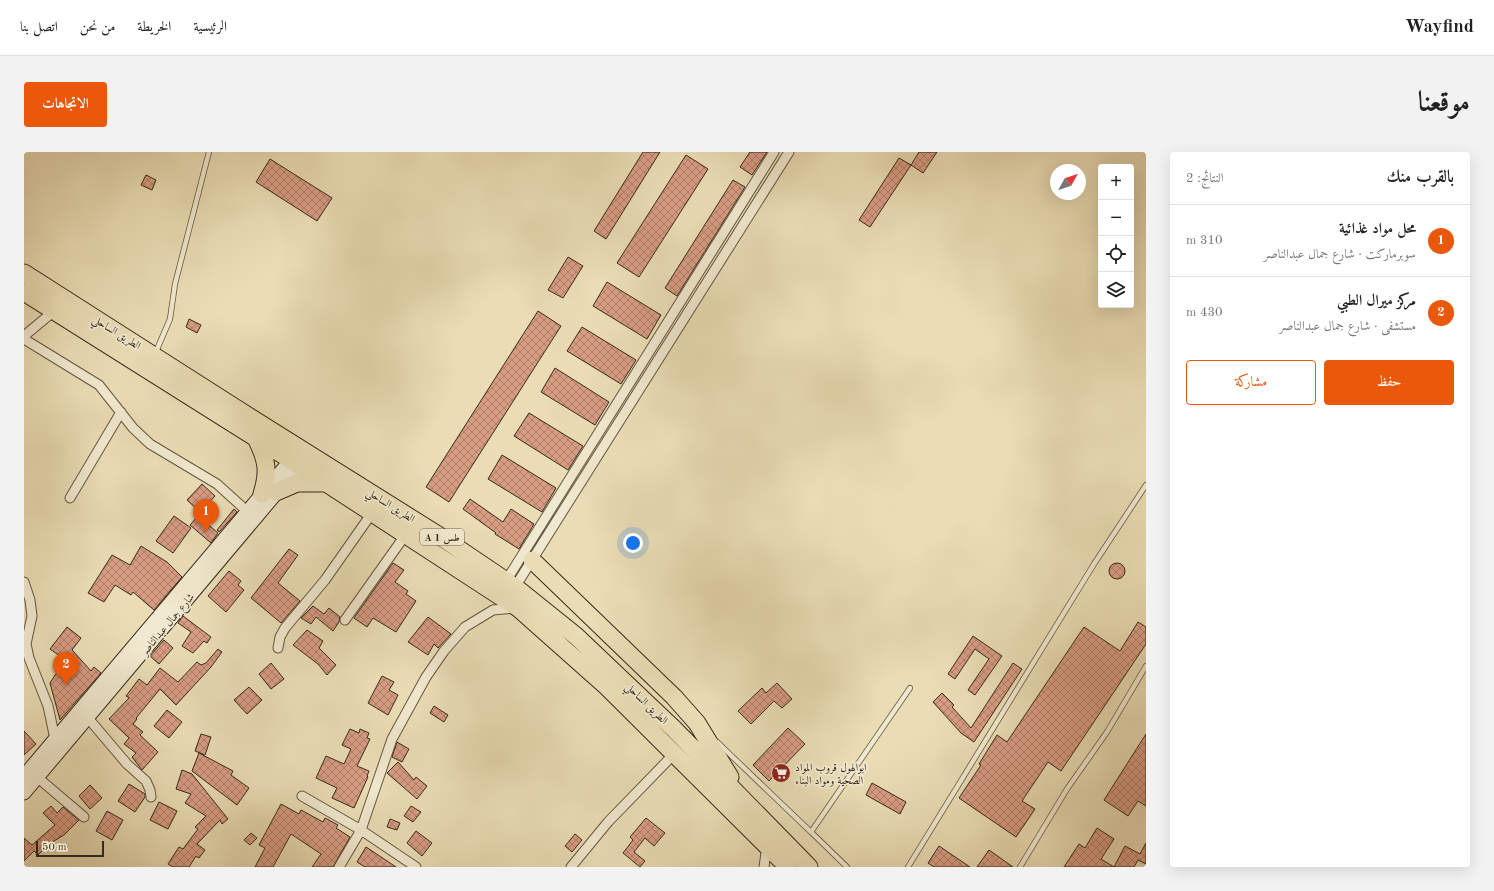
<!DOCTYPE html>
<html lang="ar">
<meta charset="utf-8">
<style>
:root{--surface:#fff;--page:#f2f2f2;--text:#222;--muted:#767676;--line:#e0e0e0;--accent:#ea580c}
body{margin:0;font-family:"Old Standard TT",Amiri,serif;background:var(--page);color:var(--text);direction:rtl}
.controls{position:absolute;right:12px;top:12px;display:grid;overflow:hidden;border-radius:4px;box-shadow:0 4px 16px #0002}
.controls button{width:36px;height:36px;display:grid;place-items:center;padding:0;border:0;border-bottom:1px solid var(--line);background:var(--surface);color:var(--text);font:20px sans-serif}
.compass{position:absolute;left:1026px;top:12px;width:36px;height:36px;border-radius:50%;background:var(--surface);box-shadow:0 4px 16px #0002;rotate:50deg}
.scale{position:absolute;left:12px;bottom:10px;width:68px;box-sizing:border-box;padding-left:4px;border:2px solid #362a1a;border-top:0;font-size:11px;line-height:14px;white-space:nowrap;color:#362a1a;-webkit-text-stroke:3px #f1e9cf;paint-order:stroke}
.you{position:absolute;left:609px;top:391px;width:14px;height:14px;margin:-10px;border:3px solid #fff;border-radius:50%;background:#1a73e8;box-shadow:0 0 0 6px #1a73e833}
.badge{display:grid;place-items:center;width:26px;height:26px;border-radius:50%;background:var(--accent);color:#fff;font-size:13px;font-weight:700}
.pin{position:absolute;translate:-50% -33px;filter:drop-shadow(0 1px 2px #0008)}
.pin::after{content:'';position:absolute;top:21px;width:14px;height:12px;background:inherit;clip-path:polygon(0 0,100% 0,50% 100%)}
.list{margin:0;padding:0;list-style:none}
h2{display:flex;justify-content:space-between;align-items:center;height:52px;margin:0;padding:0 16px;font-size:17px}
h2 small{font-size:13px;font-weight:400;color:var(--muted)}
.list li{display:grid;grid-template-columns:26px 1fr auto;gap:12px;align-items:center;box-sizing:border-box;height:72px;padding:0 16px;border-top:1px solid var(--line)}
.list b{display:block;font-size:15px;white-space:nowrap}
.list p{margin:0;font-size:13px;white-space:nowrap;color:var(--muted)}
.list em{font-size:13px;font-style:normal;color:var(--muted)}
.actions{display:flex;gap:8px;padding:12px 16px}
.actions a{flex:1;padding:9px 0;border:1px solid var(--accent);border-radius:4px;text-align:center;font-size:14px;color:var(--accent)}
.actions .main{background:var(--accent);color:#fff}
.icon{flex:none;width:22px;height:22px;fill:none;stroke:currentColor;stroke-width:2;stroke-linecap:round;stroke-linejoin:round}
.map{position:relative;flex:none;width:1122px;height:715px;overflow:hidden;direction:ltr;border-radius:4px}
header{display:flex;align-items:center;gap:24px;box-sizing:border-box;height:56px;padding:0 20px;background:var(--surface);border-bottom:1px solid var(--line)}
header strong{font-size:19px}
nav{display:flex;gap:22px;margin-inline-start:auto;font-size:14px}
.intro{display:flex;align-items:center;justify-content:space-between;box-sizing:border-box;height:96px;padding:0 24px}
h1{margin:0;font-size:28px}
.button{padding:10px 18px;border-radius:4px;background:var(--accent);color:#fff;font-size:14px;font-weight:700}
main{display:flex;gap:24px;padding:0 24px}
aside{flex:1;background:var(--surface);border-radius:4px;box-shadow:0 4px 16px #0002}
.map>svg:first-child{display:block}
.building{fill:url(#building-cross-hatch);stroke:#362a1a}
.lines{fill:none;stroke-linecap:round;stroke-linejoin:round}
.lane-casing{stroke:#635741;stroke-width:6}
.street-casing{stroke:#635741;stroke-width:11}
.secondary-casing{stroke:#362a1a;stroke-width:15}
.highway-casing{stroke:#362a1a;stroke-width:19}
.lane{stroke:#f1e9cf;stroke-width:4.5}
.street{stroke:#f1e9cf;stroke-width:9}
.secondary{stroke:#f1e9cf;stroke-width:13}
.highway{stroke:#eaddb5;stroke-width:17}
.labels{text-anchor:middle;stroke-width:3.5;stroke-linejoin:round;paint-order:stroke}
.shield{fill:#f1e9cf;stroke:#6e6350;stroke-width:1}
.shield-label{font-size:10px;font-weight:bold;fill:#362a1a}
.street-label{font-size:11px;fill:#362a1a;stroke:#f1e9cf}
.poi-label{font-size:11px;fill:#362a1a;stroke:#f1e9cf;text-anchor:start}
</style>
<header>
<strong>Wayfind</strong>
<nav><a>الرئيسية</a><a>الخريطة</a><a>من نحن</a><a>اتصل بنا</a></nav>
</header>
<div class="intro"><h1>موقعنا</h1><a class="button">الاتجاهات</a></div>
<main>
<aside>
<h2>بالقرب منك<small>النتائج: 2</small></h2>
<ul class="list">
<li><span class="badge">1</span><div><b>محل مواد غذائية</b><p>سوبرماركت · شارع جمال عبدالناصر</p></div><em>310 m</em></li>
<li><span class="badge">2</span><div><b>مركز ميرال الطبي</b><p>مستشفى · شارع جمال عبدالناصر</p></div><em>430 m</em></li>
</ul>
<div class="actions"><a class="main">حفظ</a><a>مشاركة</a></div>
</aside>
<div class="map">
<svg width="1122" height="715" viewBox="0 0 1122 715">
<defs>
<pattern id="building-cross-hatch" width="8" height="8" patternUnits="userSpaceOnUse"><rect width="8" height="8" fill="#d89c83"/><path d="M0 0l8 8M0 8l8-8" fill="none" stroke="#b07f6a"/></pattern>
</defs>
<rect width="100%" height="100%" fill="#eaddb5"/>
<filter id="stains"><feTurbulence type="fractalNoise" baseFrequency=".005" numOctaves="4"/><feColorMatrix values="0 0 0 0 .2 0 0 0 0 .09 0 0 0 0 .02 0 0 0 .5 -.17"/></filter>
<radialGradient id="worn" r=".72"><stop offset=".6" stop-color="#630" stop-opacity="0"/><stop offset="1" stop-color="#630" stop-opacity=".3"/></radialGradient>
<path class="building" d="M619 0H636L582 87 570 79Z
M726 0H743L728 23 716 15Z
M895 0H913L899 21 887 13Z
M662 3 684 17 615 125 593 111Z
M875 6 887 13 846 75 835 68Z
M246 7 308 46 293 69 232 30Z
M122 23 132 28 128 38 117 33Z
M709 28 721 35 653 144 641 136Z
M544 105 559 114 539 146 524 138Z
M583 130 637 163 623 187 569 154Z
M514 159 537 174 425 350 402 335Z
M165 167 177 173 173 181 162 175Z
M558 175 612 208 597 232 543 199Z
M531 216 585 250 571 273 517 240Z
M505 261 559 294 544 318 490 284Z
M478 303 532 336 518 360 464 327Z
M178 332 191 344 176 360 163 348Z
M446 347 479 370 487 357 510 372 495 397 471 382 472 381 439 357Z
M210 357 213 360 195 380 193 378Z
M150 364 167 376 149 401 132 389Z
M174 364 194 381 187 391 166 373Z
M117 394 143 410 158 425 130 458 109 440 107 443 91 433 80 450 64 441 88 403 106 413Z
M265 397 274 403 254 431 276 449 257 471 227 446Z
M1085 419a8 8 0 1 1 16 0a8 8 0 1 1-16 0Z
M369 411 380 418 371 430 384 439 382 442 392 449 372 480 349 466 343 475 330 466Z
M205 419 217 429 214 433 220 438 202 460 184 444Z
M289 454 300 462 305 456 316 465 315 470 309 479 292 465 287 472 277 466Z
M159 464 187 485 183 491 180 489 169 501 158 494 167 480 154 471Z
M404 465 427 482 414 496 410 492 404 503 384 490Z
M1114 470 1122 475V492L1037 619 1024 610 998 649 1011 657 992 685 935 646 957 613 955 612 973 583 983 590 1060 475 1096 499Z
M43 475 57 486 48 498 67 519 70 515 77 521 36 568 26 531 31 523 46 511 26 497Z
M283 478 299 489 295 496 312 513 303 523 294 512 269 493Z
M949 484 978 504 951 543 944 538 965 507 951 497 931 527 924 522Z
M140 488 149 496 135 512 126 504Z
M194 497 198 500 187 515 152 553 136 537 112 566 113 567 109 572 119 580 116 583 134 600 118 618 108 605 112 601 100 592 105 586 85 567 105 546 102 544 115 527 123 533 136 516 154 530 173 510 177 513 182 511Z
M247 511 260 527 247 537 235 522Z
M989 511 998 517 950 590 937 581 909 550 918 541 930 553 928 555 947 576Z
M358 524 370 530 365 538 374 543 364 563 344 551Z
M753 531 768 547 758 556 750 549 727 572 714 559 738 536 742 541Z
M225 535 238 548 223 562 210 548Z
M410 554 424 563 420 570 406 561Z
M143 558 158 570 145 586 130 574Z
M764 576 781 592 745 629 729 613Z
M326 577 335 581 336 577 345 581 343 586 346 587 333 614 345 619 343 624 344 625 330 656 308 646 313 636 292 626 302 604 320 612 327 597 318 593Z
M0 579 12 592 0 603Z
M177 582 187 585 181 603 171 599Z
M1122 582V654L1114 649 1104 664 1080 648Z
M373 590 385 597 378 610 368 605Z
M175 601 209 619 207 623 225 636 213 653 168 619Z
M374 610 390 628 392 625 403 634 393 647 363 621Z
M158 618 168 622 204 667 198 672 196 668 173 692 181 698 175 706 172 704 165 715H149L144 712 155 695 159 697 174 677 171 675 182 664 161 651 167 642 152 637Z
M848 631 882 650 876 662 842 643Z
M105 632 121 642V645L111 660 94 649Z
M66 633 78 646 66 657 55 644Z
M135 650 153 659 144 677 126 668Z
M257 652 275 662 277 658 299 670 301 666 314 673 312 676 326 685 309 715H288L297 702 267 682 249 715H231L241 696 235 693Z
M27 654 33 661 39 655 55 668 40 683 25 692 14 703 10 699 0 709V686L8 693 31 673 19 661Z
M387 654 397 660 389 670 380 664Z
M83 659 99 668 88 688 72 679Z
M622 666 641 681 630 694 621 686 610 700 621 709 616 715 599 701 609 688 606 685Z
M366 667 376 671 373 678 363 675Z
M1073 676 1090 687 1077 707 1090 715 1101 694 1116 702 1122 691V712L1114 708 1110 715H1040L1055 692 1061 696Z
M392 679 408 691 398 704 383 691Z
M227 681 233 686 226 693 220 688Z
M551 682 558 688 548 700 541 694Z
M915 694 946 715H910L904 711Z
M342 695 372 715H341L333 710Z
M965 698 989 715H953Z"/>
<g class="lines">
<defs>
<path id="lane" d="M131 202 146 167 151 132 185 0
M693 590 787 680
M823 715 787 680 886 536
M884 715 1070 412 1122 333
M996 715 1043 637 1083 580 1122 514"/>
<path id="street" d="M0 184 30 159
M0 187 75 233 109 276 126 292 193 332 224 360
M46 346 97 260
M482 429 750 0
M0 430 6 448 8 464 2 492 5 506 24 554 31 587
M491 435 765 0
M321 468 382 382
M254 496 256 485 261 476 301 428 348 361
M64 566 103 612 122 629 126 638 127 645
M13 625 60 665
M278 644 337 678 392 715
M315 715 337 678 368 587 402 525 420 499 441 475 469 458 491 456
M547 715 584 670 650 602
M740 715 743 693"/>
<path id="secondary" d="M0 624 272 302
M0 641 281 307"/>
<path id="highway" d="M0 121 213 257 417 385 491 435 552 484 592 522 650 577 785 715
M0 140 267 308 494 456 583 535 764 715
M233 288C243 309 245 319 238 342
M252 340 273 331H302
M508 408 650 545 673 571 706 625"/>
</defs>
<use href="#lane" class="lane-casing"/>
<use href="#street" class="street-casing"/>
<use href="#secondary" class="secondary-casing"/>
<use href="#highway" class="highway-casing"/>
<use href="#lane" class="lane"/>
<use href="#street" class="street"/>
<use href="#secondary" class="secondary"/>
<use href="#highway" class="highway"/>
</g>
<defs>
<symbol id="supermarket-disc" viewBox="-11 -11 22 22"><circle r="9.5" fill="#8f2418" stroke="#f1e9cf"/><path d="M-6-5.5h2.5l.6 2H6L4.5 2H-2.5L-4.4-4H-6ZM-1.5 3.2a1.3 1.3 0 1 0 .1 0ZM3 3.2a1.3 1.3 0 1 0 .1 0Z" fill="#fff"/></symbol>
</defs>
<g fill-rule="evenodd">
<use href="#supermarket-disc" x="746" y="610" width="22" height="22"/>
</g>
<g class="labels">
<rect class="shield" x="396" y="377" width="44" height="16" rx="3"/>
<g class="shield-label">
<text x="418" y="389">A 1 طس</text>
</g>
<g class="street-label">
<text transform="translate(93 180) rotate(32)" y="4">الطريق الساحلي</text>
<text transform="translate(367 353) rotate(32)" y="4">الطريق الساحلي</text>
<text transform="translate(143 472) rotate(-50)" y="4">شارع جمال عبدالناصر</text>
<text transform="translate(623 551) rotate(44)" y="4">الطريق الساحلي</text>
</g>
<g class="poi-label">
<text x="771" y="619">ابوالهول قروب المواد<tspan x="771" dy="13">الصحية ومواد البناء</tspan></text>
</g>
</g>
<rect width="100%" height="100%" filter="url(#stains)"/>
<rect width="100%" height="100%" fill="url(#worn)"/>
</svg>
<div class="controls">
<button>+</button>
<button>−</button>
<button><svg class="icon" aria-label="locate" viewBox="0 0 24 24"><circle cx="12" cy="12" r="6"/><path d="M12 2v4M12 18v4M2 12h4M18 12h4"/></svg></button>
<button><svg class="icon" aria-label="layers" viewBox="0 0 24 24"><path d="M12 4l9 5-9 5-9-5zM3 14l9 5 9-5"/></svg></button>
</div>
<svg class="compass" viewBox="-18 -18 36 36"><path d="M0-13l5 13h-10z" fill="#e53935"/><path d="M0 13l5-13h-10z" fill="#767676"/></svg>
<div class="scale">50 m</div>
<div class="you"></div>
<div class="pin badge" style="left:182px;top:380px">1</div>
<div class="pin badge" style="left:42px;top:533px">2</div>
</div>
</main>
